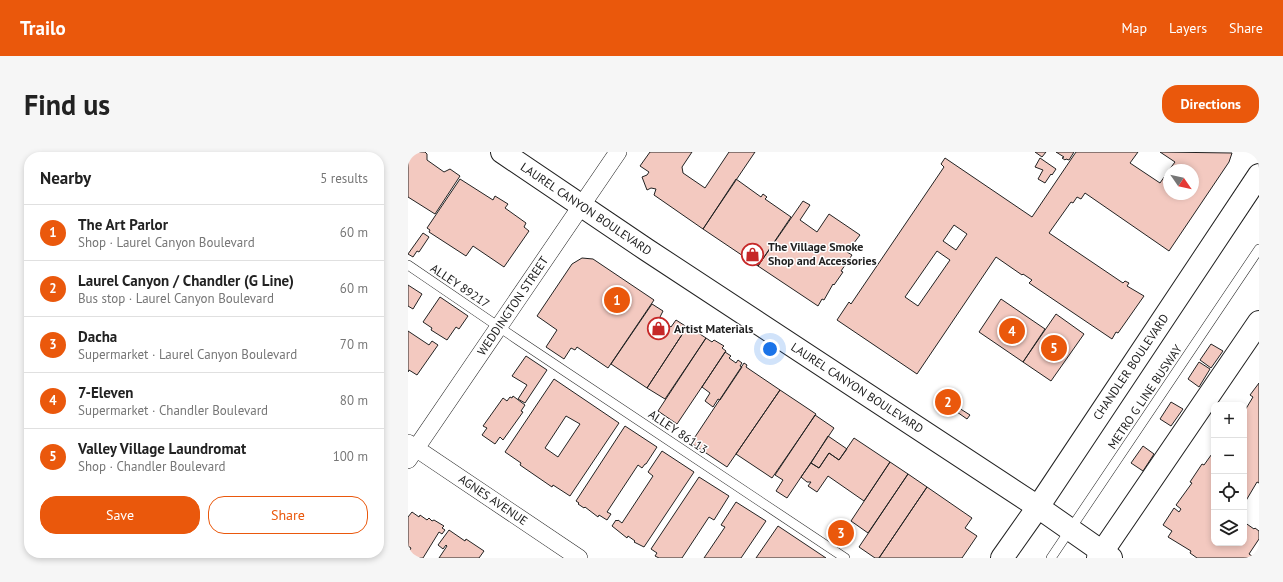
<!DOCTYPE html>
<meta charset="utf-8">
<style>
:root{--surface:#fff;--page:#f6f6f6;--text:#222;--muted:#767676;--line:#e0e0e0;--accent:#ea580c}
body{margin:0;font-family:"PT Sans",sans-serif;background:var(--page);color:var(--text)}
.controls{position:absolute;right:12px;bottom:12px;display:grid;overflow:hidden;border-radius:8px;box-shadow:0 2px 6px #0003}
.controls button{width:36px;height:36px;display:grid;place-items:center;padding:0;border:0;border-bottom:1px solid var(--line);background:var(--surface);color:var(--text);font:20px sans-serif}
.compass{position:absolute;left:755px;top:12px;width:36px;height:36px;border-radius:50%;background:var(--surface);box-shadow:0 2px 6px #0003;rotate:124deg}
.you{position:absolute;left:362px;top:197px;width:14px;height:14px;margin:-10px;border:3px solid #fff;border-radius:50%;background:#1a73e8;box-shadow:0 0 0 6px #1a73e833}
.badge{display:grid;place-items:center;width:26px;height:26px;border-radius:50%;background:var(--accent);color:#fff;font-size:13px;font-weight:700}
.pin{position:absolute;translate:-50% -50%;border:2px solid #fff;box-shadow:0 1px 4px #0006}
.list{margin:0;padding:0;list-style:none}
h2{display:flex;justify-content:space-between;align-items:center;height:52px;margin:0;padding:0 16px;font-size:17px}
h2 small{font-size:13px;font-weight:400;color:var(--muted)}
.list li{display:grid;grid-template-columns:26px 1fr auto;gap:12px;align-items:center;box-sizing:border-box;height:56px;padding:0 16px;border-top:1px solid var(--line)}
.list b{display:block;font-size:15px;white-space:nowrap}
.list p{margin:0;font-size:13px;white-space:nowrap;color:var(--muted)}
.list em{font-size:13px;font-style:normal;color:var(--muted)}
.actions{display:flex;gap:8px;padding:12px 16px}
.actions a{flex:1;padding:9px 0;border:1px solid var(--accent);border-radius:16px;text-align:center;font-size:14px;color:var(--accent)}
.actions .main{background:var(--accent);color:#fff}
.icon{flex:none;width:22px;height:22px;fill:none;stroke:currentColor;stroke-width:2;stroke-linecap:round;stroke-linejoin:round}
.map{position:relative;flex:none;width:851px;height:406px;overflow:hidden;border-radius:16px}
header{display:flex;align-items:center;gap:24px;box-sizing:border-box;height:56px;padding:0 20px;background:var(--accent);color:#fff}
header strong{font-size:19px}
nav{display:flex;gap:22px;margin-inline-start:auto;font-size:14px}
.intro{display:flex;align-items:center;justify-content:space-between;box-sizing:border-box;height:96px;padding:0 24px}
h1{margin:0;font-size:28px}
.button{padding:10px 18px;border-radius:16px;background:var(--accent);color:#fff;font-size:14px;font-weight:700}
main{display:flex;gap:24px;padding:0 24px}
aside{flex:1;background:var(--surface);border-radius:16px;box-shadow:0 2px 6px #0003}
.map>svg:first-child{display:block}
.building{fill:#f3c9c0;stroke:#222;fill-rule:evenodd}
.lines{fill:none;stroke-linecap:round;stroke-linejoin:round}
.service-casing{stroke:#222;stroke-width:10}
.minor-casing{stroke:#222;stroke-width:18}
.tertiary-casing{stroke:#222;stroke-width:24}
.primary-casing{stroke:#222;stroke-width:24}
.service{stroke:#fff;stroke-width:9}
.minor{stroke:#fff;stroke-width:17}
.tertiary{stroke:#fff;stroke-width:22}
.primary{stroke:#fff;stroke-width:22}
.labels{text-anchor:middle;stroke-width:3;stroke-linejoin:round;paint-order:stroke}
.street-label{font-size:12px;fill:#222;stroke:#fff}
.poi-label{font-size:12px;font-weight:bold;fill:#222;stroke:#fff;text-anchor:start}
</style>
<header>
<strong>Trailo</strong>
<nav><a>Map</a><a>Layers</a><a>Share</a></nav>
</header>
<div class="intro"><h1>Find us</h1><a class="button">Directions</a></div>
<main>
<aside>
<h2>Nearby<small>5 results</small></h2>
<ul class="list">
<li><span class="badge">1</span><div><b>The Art Parlor</b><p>Shop · Laurel Canyon Boulevard</p></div><em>60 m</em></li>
<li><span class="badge">2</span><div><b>Laurel Canyon / Chandler (G Line)</b><p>Bus stop · Laurel Canyon Boulevard</p></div><em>60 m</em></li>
<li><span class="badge">3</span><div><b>Dacha</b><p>Supermarket · Laurel Canyon Boulevard</p></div><em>70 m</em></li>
<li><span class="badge">4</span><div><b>7-Eleven</b><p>Supermarket · Chandler Boulevard</p></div><em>80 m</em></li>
<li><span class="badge">5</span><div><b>Valley Village Laundromat</b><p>Shop · Chandler Boulevard</p></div><em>100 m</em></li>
</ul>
<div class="actions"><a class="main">Save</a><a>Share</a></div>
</aside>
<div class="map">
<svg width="851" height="406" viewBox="0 0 851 406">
<rect width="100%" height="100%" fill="#fff"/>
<path class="building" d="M6 0H17L19 2V8L36 20 42 17 52 24 27 62 0 45V9Z
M242 0H284L274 15 275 21 297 36 321 0H347L295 77 246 43 248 37 243 36 239 38 234 25 239 23 241 20 232 14Z
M627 0H638L634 5Z
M648 0H666L661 8 658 7 657 8 654 6 656 5Z
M668 0H730L722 11 752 31 761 18V42H785V18H761L767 10 752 0 824 1 821 10 761 99 677 41 673 47 669 45 665 51 663 50 641 81 715 131 717 129 721 131 719 134 736 144 710 181 708 180 704 187 621 131 624 128 615 122 614 123 588 105 509 222 429 168 441 150 443 152 536 15 533 12 537 6 624 65ZM546 73 559 82 548 98 535 89ZM529 99 542 108 510 154 497 145Z
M632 6 648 17 644 23 643 22 637 31 630 27 635 18 627 15Z
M52 27 85 48 87 44 100 52 97 56 118 71 116 75 121 79 96 115 65 94 58 104 21 80 22 78 19 76Z
M328 27 353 45 355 42 359 45 357 47 383 65 350 114 295 77Z
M395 49 402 53 392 68 409 80 421 62 452 83 439 100 444 103 433 119 435 120 426 133 425 132 416 148 414 147 410 154 350 114Z
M15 81 21 85 11 100 9 99 5 105 0 102Z
M174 106 185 107 246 148 200 216 169 195 167 198 163 196 156 207 138 195 149 178 129 164 164 112Z
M0 133 14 142 5 157 0 154Z
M32 145 60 164 51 177 48 175 39 188 23 178 24 176 15 170Z
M593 147 637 177 615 210 571 180Z
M244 152 255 159 251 167 263 175 268 168 279 175 239 236 203 212Z
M648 162 676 182 643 229 615 210Z
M279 175 280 176 281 175 298 186 257 247 239 236Z
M0 179 21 193 24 189 30 193 9 223 1 218 0 220Z
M298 186 304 190 306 188 316 194 314 196 318 199 269 272 250 259Z
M803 192 815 199 803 216 792 208Z
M317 200 323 204 321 206 328 211 330 208 334 211 332 214 334 215 312 248 310 247 305 255 297 249 302 241 294 235Z
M118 204 139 218 117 251 110 247 119 233 104 224Z
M791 210 802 217 791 235 780 227Z
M336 211 339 213 338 215 372 238 319 315 283 291Z
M146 227 211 271 162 344 145 333 144 335 112 313 113 311 97 300ZM158 264 172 272 150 305 137 296Z
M851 231V331L849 330 836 352V260L845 245 842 243Z
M372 238 408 262 364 326 328 302Z
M105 244 117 253 113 259 115 260 95 288 92 285 87 292 74 283 79 276 75 274 95 246 99 249 102 245 104 246Z
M763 250 775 257 763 274 752 267Z
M551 256 562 263 559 267 549 260Z
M407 263 426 276 379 346 368 339 375 328 367 323Z
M217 274 249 295 238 312H237L234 316 230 313 199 360 203 362 199 368 191 363 190 365 177 355 176 356 170 352 171 351 168 349Z
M420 284 439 297 431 308 421 301 411 316 403 311Z
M446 286 482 310 456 349 420 324 409 340 400 334 403 330H399L393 325 403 311 411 316 421 301 431 308Z
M735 294 746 302 735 319 723 311Z
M806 296V391H836V370L846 377 847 376 851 379V387L841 402 847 406H789L782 401 783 399 760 385 764 379 755 373 766 356 771 360 773 357 768 353 784 331 782 330 794 312 796 313 806 299 805 298Z
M254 299 286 320 236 395 226 390 227 389 220 384 219 386 204 374 208 368 209 369 210 368 214 371 245 324 240 320Z
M482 310 500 322 460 381 443 369Z
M500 322 519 335 471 406H467L451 395Z
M291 325 321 344 306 368 301 365 274 406H251L247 404 249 401 243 397Z
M519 335 564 366 557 376 569 384 554 406H471Z
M328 350 358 369 333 406H296L317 375 313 373Z
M4 360 11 365 12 363 19 368 21 366 24 369 26 368 36 374 34 376 37 378 34 382 31 380 15 406H0V401L3 396 0 394V365Z
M370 374 418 406H348Z
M41 378 57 389 58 387 76 399 71 406H31L39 394 38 393 35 397 30 393Z"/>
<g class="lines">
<defs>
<path id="service" d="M0 113 110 188 437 406
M643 406 851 97"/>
<path id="minor" d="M0 291 171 406
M0 308 210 0"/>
<path id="tertiary" d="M594 406 630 355 851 23
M690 406 851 170"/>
<path id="primary" d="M94 0 239 98 630 355 703 406"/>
</defs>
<use href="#service" class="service-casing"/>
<use href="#minor" class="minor-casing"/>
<use href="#tertiary" class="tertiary-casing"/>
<use href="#primary" class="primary-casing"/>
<use href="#service" class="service"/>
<use href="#minor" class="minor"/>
<use href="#tertiary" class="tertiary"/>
<use href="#primary" class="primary"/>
</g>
<defs>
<symbol id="shop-ring" viewBox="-11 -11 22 22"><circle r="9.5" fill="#fff" stroke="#c62828" stroke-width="1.5"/><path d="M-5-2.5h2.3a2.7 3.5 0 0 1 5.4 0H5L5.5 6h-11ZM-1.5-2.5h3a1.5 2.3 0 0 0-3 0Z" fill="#c62828"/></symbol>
</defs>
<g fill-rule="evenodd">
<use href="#shop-ring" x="332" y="90" width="25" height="25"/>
<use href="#shop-ring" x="238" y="164" width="25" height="25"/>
</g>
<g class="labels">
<g class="street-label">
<text transform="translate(178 57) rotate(34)" y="4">LAUREL CANYON BOULEVARD</text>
<text transform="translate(52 134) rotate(34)" y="4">ALLEY 89217</text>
<text transform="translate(105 154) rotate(-56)" y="4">WEDDINGTON STREET</text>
<text transform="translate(723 215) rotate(-56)" y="4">CHANDLER BOULEVARD</text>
<text transform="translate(449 236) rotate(33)" y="4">LAUREL CANYON BOULEVARD</text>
<text transform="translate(737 245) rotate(-56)" y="4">METRO G LINE BUSWAY</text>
<text transform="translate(270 280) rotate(34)" y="4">ALLEY 86113</text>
<text transform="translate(85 348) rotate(34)" y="4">AGNES AVENUE</text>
</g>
<g class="poi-label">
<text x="360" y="99">The Village Smoke<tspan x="360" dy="14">Shop and Accessories</tspan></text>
<text x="266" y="181">Artist Materials</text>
</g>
</g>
</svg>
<div class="controls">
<button>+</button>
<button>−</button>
<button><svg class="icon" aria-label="locate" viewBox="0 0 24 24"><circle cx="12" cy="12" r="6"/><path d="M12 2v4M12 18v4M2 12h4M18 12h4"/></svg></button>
<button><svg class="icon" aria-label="layers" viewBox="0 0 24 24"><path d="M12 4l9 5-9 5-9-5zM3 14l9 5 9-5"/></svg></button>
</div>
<svg class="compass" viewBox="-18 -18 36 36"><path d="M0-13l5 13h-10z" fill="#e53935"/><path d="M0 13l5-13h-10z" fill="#767676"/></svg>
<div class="you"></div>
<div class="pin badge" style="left:209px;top:148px">1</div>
<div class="pin badge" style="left:540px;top:250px">2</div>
<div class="pin badge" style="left:433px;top:381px">3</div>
<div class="pin badge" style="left:604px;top:179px">4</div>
<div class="pin badge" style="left:646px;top:196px">5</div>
</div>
</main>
